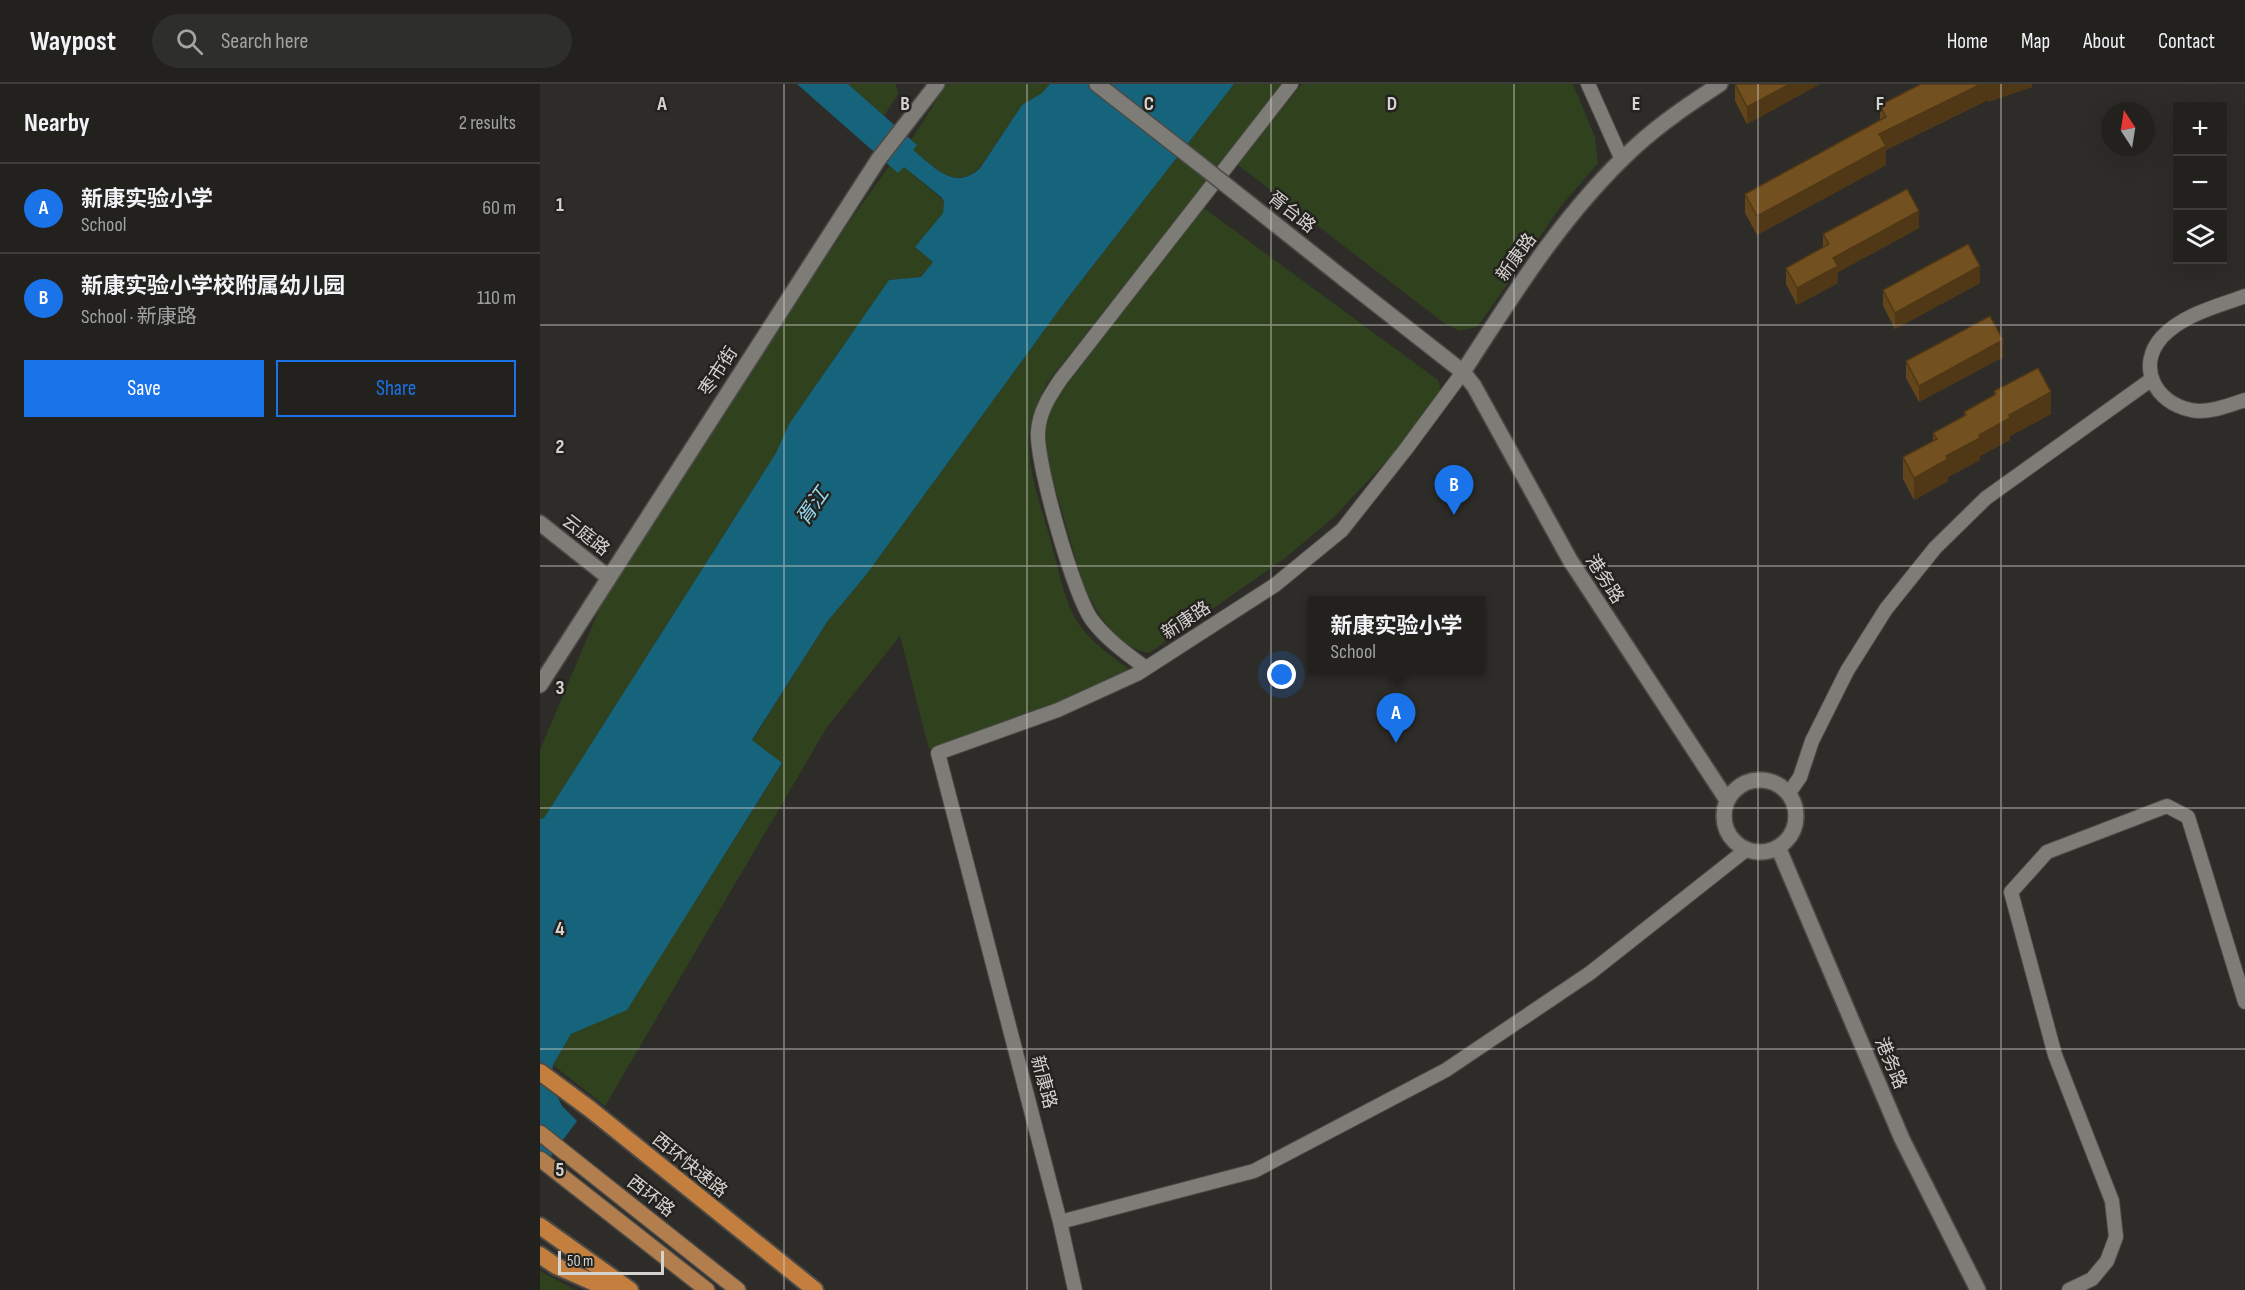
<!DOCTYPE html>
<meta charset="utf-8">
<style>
:root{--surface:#22211e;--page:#2e2e2b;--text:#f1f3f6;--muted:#a2a3a4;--line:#3f3e3c;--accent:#1a73e8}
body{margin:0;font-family:"Sofia Sans Condensed","Noto Sans SC",sans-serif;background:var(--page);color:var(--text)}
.controls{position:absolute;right:18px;top:18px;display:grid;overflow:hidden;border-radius:0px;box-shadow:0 6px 24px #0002}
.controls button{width:54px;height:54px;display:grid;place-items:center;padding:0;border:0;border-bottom:2px solid var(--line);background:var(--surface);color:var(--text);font:30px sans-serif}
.compass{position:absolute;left:1561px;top:18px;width:54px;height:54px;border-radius:50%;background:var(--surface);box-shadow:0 6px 24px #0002;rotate:348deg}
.scale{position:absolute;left:18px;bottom:15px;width:106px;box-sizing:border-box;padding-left:6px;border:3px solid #d4d3d0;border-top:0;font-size:16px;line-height:21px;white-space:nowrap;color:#d4d3d0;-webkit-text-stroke:4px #24221f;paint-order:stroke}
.you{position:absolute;left:742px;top:591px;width:21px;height:21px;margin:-15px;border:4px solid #fff;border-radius:50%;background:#1a73e8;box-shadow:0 0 0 9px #1a73e833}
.badge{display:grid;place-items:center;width:39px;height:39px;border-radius:50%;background:var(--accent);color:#fff;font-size:20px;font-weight:700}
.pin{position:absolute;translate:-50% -50px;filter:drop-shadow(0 2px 3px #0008)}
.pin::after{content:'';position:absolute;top:32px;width:21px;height:18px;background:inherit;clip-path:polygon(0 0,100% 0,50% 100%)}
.popup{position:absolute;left:768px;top:512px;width:177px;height:78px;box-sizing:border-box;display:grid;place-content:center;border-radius:0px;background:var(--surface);filter:drop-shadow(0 2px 4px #0005);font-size:20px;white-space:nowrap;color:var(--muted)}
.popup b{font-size:22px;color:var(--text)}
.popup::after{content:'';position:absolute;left:50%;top:100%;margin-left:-12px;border:12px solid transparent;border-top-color:var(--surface)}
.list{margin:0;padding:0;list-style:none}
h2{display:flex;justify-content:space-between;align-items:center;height:78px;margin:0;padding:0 24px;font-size:26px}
h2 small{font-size:20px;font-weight:400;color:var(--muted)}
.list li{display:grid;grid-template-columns:39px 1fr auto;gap:18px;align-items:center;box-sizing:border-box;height:90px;padding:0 24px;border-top:2px solid var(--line)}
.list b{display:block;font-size:22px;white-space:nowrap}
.list p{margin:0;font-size:20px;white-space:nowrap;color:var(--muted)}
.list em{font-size:20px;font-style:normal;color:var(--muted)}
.actions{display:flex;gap:12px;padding:18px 24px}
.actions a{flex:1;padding:14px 0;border:2px solid var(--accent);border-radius:0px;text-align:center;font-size:21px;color:var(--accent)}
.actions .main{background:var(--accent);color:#fff}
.icon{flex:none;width:33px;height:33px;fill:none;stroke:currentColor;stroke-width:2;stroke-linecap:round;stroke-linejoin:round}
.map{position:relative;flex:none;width:1705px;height:1206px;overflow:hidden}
header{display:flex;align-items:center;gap:36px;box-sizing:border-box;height:84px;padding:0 30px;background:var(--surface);border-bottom:2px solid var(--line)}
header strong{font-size:28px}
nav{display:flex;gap:33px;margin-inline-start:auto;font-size:21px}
.search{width:420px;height:54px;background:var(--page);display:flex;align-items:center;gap:15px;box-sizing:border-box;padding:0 21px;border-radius:33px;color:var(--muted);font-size:22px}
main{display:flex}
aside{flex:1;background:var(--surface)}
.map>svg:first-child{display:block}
.green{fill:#30411e}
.water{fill:#16647b}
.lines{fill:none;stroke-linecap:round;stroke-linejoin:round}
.minor-casing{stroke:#4b4a46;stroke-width:16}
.tertiary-casing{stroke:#4b4a46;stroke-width:18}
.primary-casing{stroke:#4b4a46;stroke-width:18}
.trunk-casing{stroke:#4b4a46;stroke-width:20}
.minor{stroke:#7e7c77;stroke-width:14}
.tertiary{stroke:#7e7c77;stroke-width:15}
.primary{stroke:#b37e4d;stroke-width:15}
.trunk{stroke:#c47f3f;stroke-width:16}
.tertiary-bridge-casing{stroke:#4b4a46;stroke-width:18;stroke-linecap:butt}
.tertiary-bridge{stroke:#7e7c77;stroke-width:15}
.wall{fill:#63451b}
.shaded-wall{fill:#503816}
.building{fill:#73501f;stroke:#503816;stroke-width:1.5}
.grid{fill:none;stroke:#d4d3d0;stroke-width:1.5;stroke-opacity:0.55}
.labels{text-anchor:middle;stroke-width:5;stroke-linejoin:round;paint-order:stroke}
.street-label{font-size:18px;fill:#d4d3d0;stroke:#24221f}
.water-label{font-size:20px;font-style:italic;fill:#97dcf6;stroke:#24221f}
.grid-label{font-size:20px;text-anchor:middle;font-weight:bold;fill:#d4d3d0;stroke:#24221f;stroke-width:5;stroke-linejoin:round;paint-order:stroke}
</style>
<header>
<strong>Waypost</strong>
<div class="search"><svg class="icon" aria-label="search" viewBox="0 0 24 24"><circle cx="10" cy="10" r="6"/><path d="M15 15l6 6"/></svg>Search here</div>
<nav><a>Home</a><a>Map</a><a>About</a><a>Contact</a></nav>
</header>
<main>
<aside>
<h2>Nearby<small>2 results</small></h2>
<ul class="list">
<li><span class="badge">A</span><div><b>新康实验小学</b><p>School</p></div><em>60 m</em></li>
<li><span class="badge">B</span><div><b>新康实验小学校附属幼儿园</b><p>School · 新康路</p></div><em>110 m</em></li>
</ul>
<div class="actions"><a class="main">Save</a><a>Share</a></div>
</aside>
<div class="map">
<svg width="1705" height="1206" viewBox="0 0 1705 1206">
<rect width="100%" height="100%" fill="#2e2c28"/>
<path class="green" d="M308 0H356L358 10 344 32Z
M407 0H510L502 9 482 21 440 83C415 108 394 83 373 66L371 56Z
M694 0H743L507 299C498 318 489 334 489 355 488 391 503 427 512 462 519 487 524 517 538 539 551 558 571 572 589 585L519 618 389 665 360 552 287 643 65 1022 13 981 31 950 87 925 242 680 212 657 287 538 326 491 527 215Z
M762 0H1033L1055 53 1058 79 1021 122 943 235 936 243 920 247 904 239 697 80Z
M350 81 358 89 364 83 404 117 403 129 375 163 393 178 381 193 349 196 249 340 236 369 4 734 0 735V666L64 514 198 307 312 134Z
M661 122 898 296C903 309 898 317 891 329L794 433 744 475 609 569C577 564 555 527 543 500L505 369C503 347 507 332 518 313Z
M0 1187 35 1206H0Z"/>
<path class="water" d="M257 0H308L377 61 373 66C394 83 415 108 440 84L482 21 502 9 510 0H694L527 215 326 491 287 538 212 656 242 679 87 926 31 950 13 981 12 989 16 1010 22 1022 37 1037 0 1087V735L4 734 236 369 249 340 349 196 381 193 393 178 375 163 403 129 404 117 401 113 364 83 358 89Z"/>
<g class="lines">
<defs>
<path id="minor" d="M1048 0 1082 76
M1705 212C1676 223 1644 230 1622 253 1596 282 1615 319 1651 326 1667 330 1690 321 1705 316
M606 584C587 570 566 555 552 536 534 512 496 379 498 348 499 328 510 311 521 295L751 0
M1249 709 1260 693 1272 657 1307 587 1346 525 1395 464 1446 414 1612 295
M520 1138 398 669 518 626 597 590 735 501 802 446 866 365 923 288
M535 1206 520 1138 714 1087 906 986 1050 889 1207 765
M1529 1206 1552 1195 1567 1177 1576 1153 1572 1117 1515 971 1471 808 1507 768 1627 722 1648 733 1705 918"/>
<path id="tertiary" d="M557 0 662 82
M803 194 923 288 934 302 1030 476 1187 716
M923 288C974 209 1025 127 1095 63 1121 39 1151 19 1180 0
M0 439 68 493
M0 601 338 76 397 0
M1184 732a36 36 0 1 1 72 0a36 36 0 1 1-72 0Z
M1238 763 1362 1055 1438 1206"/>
<path id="primary" d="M0 1049 198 1206
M0 1075 167 1206"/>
<path id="trunk" d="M0 988 50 1025 275 1206
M0 1142 90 1206
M0 1171 16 1182 71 1206"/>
</defs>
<use href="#minor" class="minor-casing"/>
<use href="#tertiary" class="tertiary-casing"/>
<use href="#primary" class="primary-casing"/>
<use href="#trunk" class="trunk-casing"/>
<use href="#minor" class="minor"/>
<use href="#tertiary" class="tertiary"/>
<use href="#primary" class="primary"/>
<use href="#trunk" class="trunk"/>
<defs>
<path id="tertiary-bridge" d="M662 82 803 194"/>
</defs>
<use href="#tertiary-bridge" class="tertiary-bridge-casing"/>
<use href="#tertiary-bridge" class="tertiary-bridge"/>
</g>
<path class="wall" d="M1195 0H1280L1207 40 1195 17Z
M1381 0H1492V3L1448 18V16L1346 66V81L1217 151 1205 129V110L1340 37V21Z
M1379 144 1298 188V199L1257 221 1246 200V184L1283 163V150Z
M1440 199 1355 245 1343 222V206Z
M1463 273 1379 318 1366 294V277Z
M1454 307 1511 330 1470 352V356L1440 372V376L1408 393V397L1374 416 1363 395V373L1393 357V349L1424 332V328L1454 311Z"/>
<path class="shaded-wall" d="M1250 0H1280L1207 40V23Z
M1441 0H1448V16L1346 66V81L1217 151V132L1339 50Z
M1448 0H1492V3L1448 18Z
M1379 127V144L1298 188V199L1257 221V204L1293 174Z
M1440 182V199L1355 245V229Z
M1463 256V273L1379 318V302Z
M1511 308V330L1470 352V356L1440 372V376L1408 393V397L1374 416V394L1469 331Z"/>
<path class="building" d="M1195 0H1250L1207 23Z
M1381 0H1441L1339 50 1346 62 1217 132 1205 110 1346 33 1340 21Z
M1367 105 1379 127 1293 174 1298 182 1257 204 1246 184 1289 160 1283 150Z
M1428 160 1440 182 1355 229 1343 206Z
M1450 232 1463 256 1379 302 1366 277Z
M1498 284 1511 308 1469 331 1470 334 1439 351 1440 354 1406 372 1408 375 1374 394 1363 373 1397 355 1393 349 1426 331 1424 328 1456 310 1454 307Z"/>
<path class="grid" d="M244 0V1206M487 0V1206M731 0V1206M974 0V1206M1218 0V1206M1461 0V1206M0 241H1705M0 482H1705M0 724H1705M0 965H1705"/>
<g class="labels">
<g class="street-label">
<text transform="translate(752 128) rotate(38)" y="6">胥台路</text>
<text transform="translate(976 173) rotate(-54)" y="6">新康路</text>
<text transform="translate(178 287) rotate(-57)" y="6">枣市街</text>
<text transform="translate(46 451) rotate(38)" y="6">云庭路</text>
<text transform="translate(1065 495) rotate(57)" y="6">港务路</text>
<text transform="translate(646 536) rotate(-33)" y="6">新康路</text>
<text transform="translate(1351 979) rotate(67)" y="6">港务路</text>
<text transform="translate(504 998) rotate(75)" y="6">新康路</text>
<text transform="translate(150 1081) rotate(39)" y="6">西环快速路</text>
<text transform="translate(111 1112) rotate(38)" y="6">西环路</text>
</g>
<g class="water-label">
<text transform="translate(272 422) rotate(-55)" y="7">胥江</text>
</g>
</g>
<g class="grid-label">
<text x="122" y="26">A</text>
<text x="365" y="26">B</text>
<text x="609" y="26">C</text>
<text x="852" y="26">D</text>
<text x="1096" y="26">E</text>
<text x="1340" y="26">F</text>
<text x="20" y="127">1</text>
<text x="20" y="369">2</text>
<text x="20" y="610">3</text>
<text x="20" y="851">4</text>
<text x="20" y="1092">5</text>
</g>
</svg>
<div class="controls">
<button>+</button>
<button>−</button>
<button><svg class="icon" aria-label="layers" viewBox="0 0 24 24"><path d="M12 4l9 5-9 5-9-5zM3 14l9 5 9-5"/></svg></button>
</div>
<svg class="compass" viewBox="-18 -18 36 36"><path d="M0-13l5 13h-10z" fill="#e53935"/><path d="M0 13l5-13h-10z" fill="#a2a3a4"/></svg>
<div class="scale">50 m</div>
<div class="you"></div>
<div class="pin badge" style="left:856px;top:659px">A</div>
<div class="popup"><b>新康实验小学</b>School</div>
<div class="pin badge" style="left:914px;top:431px">B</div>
</div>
</main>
